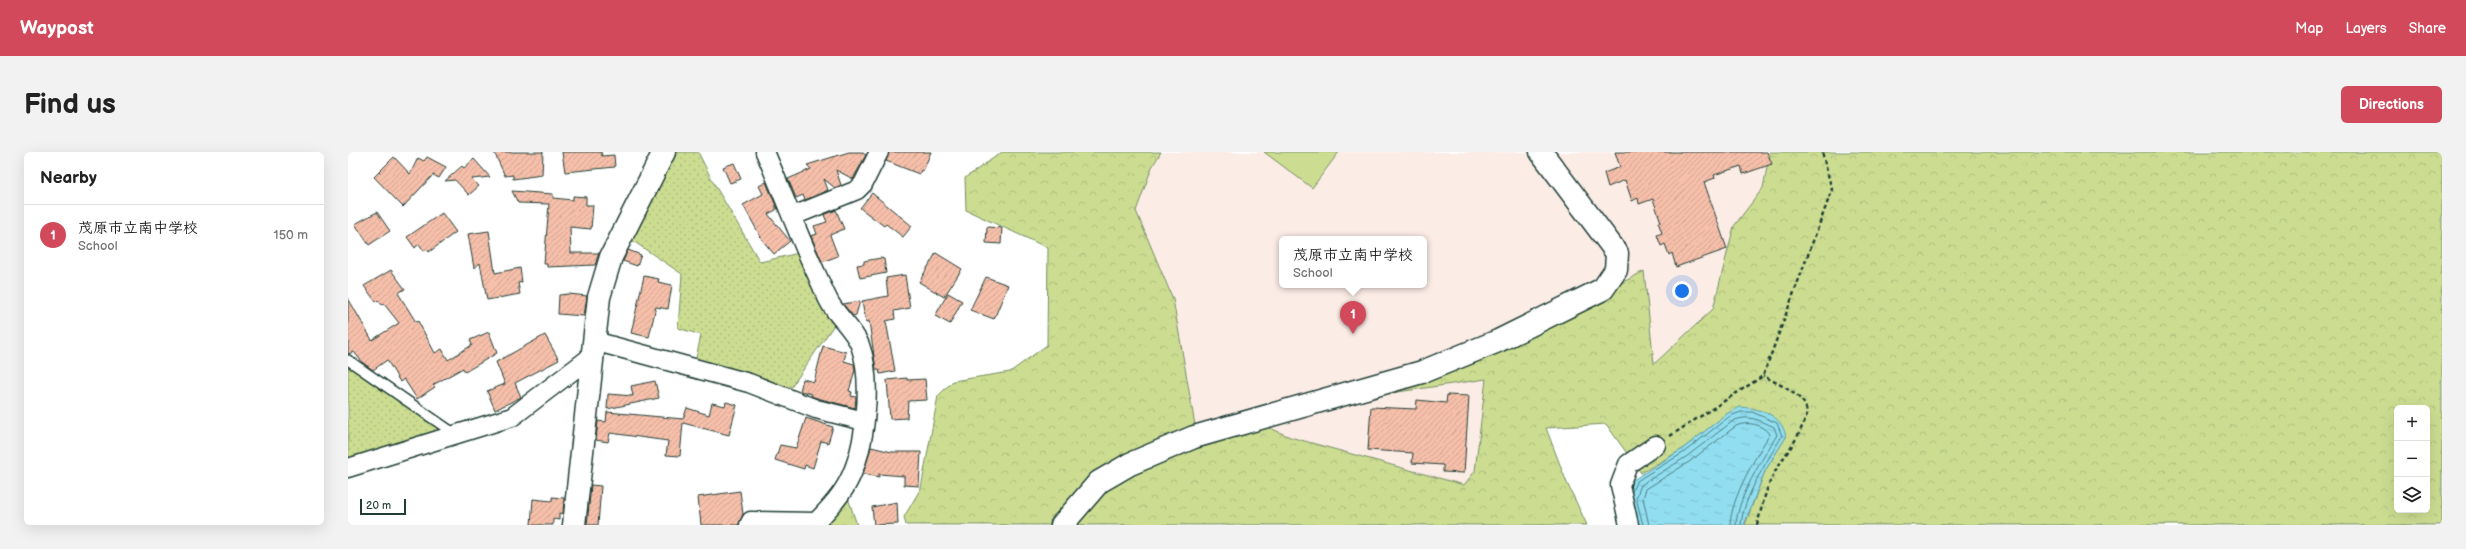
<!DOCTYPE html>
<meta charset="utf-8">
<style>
:root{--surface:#fff;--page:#f2f2f2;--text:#222;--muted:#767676;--line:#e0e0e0;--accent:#d1495b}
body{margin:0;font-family:"Balsamiq Sans","Klee One",sans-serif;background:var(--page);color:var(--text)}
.controls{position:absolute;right:12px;bottom:12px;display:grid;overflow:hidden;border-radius:6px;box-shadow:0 4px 16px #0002}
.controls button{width:36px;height:36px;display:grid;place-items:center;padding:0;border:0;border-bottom:1px solid var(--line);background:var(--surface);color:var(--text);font:20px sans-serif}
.scale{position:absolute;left:12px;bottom:10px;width:46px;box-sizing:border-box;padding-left:4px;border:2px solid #1f3d34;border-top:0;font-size:11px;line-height:14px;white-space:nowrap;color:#1f3d34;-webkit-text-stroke:3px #fff;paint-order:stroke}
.you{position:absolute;left:1334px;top:139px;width:14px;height:14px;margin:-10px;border:3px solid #fff;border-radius:50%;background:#1a73e8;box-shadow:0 0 0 6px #1a73e833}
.badge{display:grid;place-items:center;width:26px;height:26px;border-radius:50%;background:var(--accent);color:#fff;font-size:13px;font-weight:700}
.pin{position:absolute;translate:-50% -33px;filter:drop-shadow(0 1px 2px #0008)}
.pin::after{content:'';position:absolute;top:21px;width:14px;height:12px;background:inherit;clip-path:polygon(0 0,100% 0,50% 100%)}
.popup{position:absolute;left:931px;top:84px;width:148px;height:52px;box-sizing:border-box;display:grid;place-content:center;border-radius:6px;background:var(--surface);filter:drop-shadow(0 1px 3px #0005);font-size:13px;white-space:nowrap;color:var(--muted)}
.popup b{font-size:15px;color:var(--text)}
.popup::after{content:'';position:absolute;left:50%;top:100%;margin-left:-8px;border:8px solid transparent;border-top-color:var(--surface)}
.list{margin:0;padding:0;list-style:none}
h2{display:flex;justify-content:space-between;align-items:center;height:52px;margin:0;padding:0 16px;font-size:17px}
h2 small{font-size:13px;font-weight:400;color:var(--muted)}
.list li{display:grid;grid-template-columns:26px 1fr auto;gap:12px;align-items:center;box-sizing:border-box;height:60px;padding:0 16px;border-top:1px solid var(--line)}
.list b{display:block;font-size:15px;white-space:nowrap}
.list p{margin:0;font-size:13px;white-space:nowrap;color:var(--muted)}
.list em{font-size:13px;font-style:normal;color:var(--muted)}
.icon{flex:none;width:22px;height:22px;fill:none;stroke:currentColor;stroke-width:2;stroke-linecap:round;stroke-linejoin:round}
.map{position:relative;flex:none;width:2094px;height:373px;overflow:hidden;border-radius:6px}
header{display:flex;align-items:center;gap:24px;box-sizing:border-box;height:56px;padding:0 20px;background:var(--accent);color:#fff}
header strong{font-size:19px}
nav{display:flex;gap:22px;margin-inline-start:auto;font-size:14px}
.intro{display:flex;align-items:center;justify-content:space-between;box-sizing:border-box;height:96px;padding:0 24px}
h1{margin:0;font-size:28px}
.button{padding:10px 18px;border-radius:6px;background:var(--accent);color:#fff;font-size:14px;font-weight:700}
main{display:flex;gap:24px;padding:0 24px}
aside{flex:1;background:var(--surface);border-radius:6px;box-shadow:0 4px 16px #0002}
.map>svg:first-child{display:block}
.built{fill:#fcece6;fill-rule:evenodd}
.grass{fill:url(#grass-dots);stroke:#768d63}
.forest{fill:url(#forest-crowns);stroke:#768d63;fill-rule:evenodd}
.garden{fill:#ccdd92;stroke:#768d63}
.water{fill:url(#water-ripples);stroke:#639ea5}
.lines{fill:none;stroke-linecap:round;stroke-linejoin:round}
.shore{stroke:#4d7d80;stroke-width:1}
.building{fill:url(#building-hatch);stroke:#1f3d34}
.lane-casing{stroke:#1f3d34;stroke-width:12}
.street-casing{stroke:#1f3d34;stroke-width:21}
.secondary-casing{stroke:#1f3d34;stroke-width:25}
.path{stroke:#1f3d34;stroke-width:2.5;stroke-dasharray:4 3;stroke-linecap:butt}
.lane{stroke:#fff;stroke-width:9}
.street{stroke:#fff;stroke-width:18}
.secondary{stroke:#fff;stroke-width:22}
</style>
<header>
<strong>Waypost</strong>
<nav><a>Map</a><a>Layers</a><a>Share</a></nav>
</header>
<div class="intro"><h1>Find us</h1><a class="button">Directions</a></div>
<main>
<aside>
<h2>Nearby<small></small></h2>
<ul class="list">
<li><span class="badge">1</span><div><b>茂原市立南中学校</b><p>School</p></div><em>150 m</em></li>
</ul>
</aside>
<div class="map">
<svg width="2094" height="373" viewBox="0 0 2094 373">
<defs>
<pattern id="grass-dots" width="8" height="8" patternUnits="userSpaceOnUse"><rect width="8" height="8" fill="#ccdd92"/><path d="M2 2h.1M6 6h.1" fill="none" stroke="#afbf7e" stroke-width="1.8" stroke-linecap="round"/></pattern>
<pattern id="forest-crowns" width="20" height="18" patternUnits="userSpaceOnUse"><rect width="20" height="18" fill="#ccdd92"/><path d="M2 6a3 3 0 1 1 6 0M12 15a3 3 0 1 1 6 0" fill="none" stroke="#afbf7e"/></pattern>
<pattern id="water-ripples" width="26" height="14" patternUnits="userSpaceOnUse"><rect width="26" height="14" fill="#91def1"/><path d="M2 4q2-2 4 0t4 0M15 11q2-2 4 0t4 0" fill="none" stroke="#7dbfcf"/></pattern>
<pattern id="building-hatch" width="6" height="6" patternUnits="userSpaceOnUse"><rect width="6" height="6" fill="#f6bfaa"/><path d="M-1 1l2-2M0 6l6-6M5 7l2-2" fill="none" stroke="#d2a593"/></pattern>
</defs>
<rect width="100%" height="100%" fill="#fff"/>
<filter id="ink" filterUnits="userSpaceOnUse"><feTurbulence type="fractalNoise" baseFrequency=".025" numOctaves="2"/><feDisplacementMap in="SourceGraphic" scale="8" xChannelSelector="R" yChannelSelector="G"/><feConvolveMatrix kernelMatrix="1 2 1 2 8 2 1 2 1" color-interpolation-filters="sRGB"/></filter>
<g filter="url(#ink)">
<path class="built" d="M813 0H1422L1415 36 1386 74 1365 157 1305 212 1296 119 1138 227 1127 319 1116 333 942 285 920 275 848 279 825 147 788 59 804 15ZM934 87H1076V133H934Z"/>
<path class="grass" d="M322 0H350L365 30 412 110 451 101 488 170 440 240 347 211 353 183 330 176 334 122 279 85Z
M0 211 29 234 93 276 92 283 0 311Z"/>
<path class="forest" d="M654 0H813L804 15 788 59 825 147 848 279 773 304 744 320 746 342 786 316 920 275 942 285 1116 333 1127 319 1138 227 1009 246 1133 206 1296 119 1306 212 1365 157 1386 74 1415 36 1422 0H2094V373H1397L1417 319 1438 285 1380 261 1333 298 1293 321 1258 272 1198 276 1219 331 1239 373H558L556 365 573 336 590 244 605 229 662 220 699 193 700 96 618 58 617 26ZM2049 256H2079V358H2049Z
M498 340 509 373H472Z"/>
<path class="garden" d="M916 0H991L964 36Z"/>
<path class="water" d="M1392 255C1413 257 1434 262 1438 285L1417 319 1396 373H1286L1280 339 1285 328 1333 298 1380 261Z"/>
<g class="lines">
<path class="shore" d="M1284 340 1288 330 1295 325 1335 301 1382 264 1393 260H1404L1429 271 1434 284C1420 308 1395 345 1393 373
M1295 373 1288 346 1293 333 1338 305 1385 269C1400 262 1411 268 1426 275L1429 283C1415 306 1389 346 1388 373
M1301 373 1295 346 1298 337 1341 310 1388 274C1398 269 1416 272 1422 282 1408 304 1383 346 1382 373"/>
</g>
<path class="building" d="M146 0H195L194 23 165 27V23L157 24Z
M214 0H253L254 4 266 3 267 15 217 20Z
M501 0H513L518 3 505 27 488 18 493 33 487 36 476 27 480 38 457 48 455 43 448 46 440 27 463 17 459 13Z
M541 0H583L575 19 573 18 571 22 538 9Z
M1267 0H1419L1424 12 1395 22 1393 14 1366 23 1367 26 1356 30 1379 97 1328 115 1324 101 1321 103 1317 92 1313 94 1309 83 1314 81 1310 70H1313L1305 47 1291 52 1290 46 1284 49 1277 28 1260 35 1256 21 1272 15Z
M46 5 62 22 70 6 76 9 79 5 98 15 91 26 85 23 55 55 26 25Z
M126 7 142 25 124 27 131 34 121 43 107 28 97 29 114 14 116 16Z
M386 11 393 27 382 31 375 15Z
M418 30 428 54V58L420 62 442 89 426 102 415 89 395 53 415 42 411 34Z
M164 39 205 42V46L225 48V44L238 45V53H245L243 77 222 75 223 101H251L247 113 199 115V112H196L201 52 170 51Z
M524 41 564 74 555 85 538 72 536 74 512 56Z
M488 58 496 77 482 83 490 104 474 110 463 84 469 82 466 74 479 70 476 63Z
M29 60 42 79 21 93 7 72Z
M94 61 108 80 81 100 79 97 76 99 71 92 67 96 59 85Z
M639 75 654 76 653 92 638 91Z
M141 79 147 121 172 116 174 130 170 131 172 142 139 148 132 111 126 116 120 82Z
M280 98 293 103 289 114 275 109Z
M588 101 614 117 596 145 571 130Z
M533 106 536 107 538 121 512 126 509 113 516 112V109Z
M43 118 57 137 50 141 68 170 70 169 87 201 94 197 100 208 124 193 122 188 141 180 149 201 117 220 115 216 85 233 87 235 69 247 56 227 52 230 39 208 25 218 15 211 6 200 0 202V146L24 188 51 171 36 152 34 153 30 148 28 150 16 134Z
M557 123 562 156 546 159 547 167 538 169 547 219 532 222 531 218H528L521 169 518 170 514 149 540 144 538 126Z
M296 124 311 127 310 130 324 133 320 157 308 155 301 185 283 181Z
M638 125 660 133 646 167 622 158Z
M600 141 614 149 602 172 587 164Z
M221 142 239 144 236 164 210 162 211 143Z
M512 149 508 163 505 164 495 152Z
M197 183 211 208 167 231 173 245 147 258 139 239 157 232 148 210Z
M475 194 498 200 496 209 506 212 507 218 501 239 504 240 503 244 508 245 507 256 469 246 463 244 464 242 452 239 455 227 466 230Z
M559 226V228L577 227 579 248 560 249 559 266 542 267 539 228Z
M307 229 311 246 259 257 260 242 285 244 283 234Z
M1099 243 1121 244 1116 321 1095 320V313L1064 311 1065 301 1020 298 1023 255 1068 257 1069 248 1098 251Z
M378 250 389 253 381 283 335 271 332 304 318 303 320 289 262 281 260 290 248 288 250 269 258 270 259 260 335 267 339 256 361 263 364 251 377 254Z
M458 266 485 275 480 291 473 289 465 316 457 313 456 317 427 308 432 293 448 296Z
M523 295 544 300H573L571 334 556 333V324L531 322V325L515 322Z
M243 333 253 334 250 373H239Z
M392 339 395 362 391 373H353L350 345Z
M204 345 216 346 215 362 211 361V368L205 367V373H183L185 347 204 349Z
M549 350 550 372 526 373 524 355Z"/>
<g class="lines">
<defs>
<path id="lane" d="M0 208 107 282"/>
<path id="street" d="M445 64 509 38 515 32 531 0
M246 189 401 231 468 257 516 269
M0 316 164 265 244 204
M401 373 403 369 468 370C479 359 493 344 500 330 518 296 525 229 512 193 506 178 490 165 482 151 477 142 473 132 469 123 450 83 435 41 417 0
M1281 373 1272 333 1280 312 1308 293"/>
<path id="secondary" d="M226 373 251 145 263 105 316 0
M714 373 751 330 782 312 846 285 1074 220 1150 189 1255 137 1268 118 1269 101 1193 0"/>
</defs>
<use href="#lane" class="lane-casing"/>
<use href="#street" class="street-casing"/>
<use href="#secondary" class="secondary-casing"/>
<path class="path" d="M1322 284 1415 224 1484 38 1474 0
M1409 373C1414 355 1418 335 1428 318 1436 304 1447 291 1453 277 1456 270 1460 264 1458 256 1456 244 1426 229 1415 224"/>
<use href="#lane" class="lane"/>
<use href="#street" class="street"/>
<use href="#secondary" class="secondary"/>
</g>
</g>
</svg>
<div class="controls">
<button>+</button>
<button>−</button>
<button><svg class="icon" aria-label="layers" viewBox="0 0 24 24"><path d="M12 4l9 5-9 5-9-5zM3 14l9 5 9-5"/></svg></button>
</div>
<div class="scale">20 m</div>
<div class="you"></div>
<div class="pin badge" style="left:1005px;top:182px">1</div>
<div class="popup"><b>茂原市立南中学校</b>School</div>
</div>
</main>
